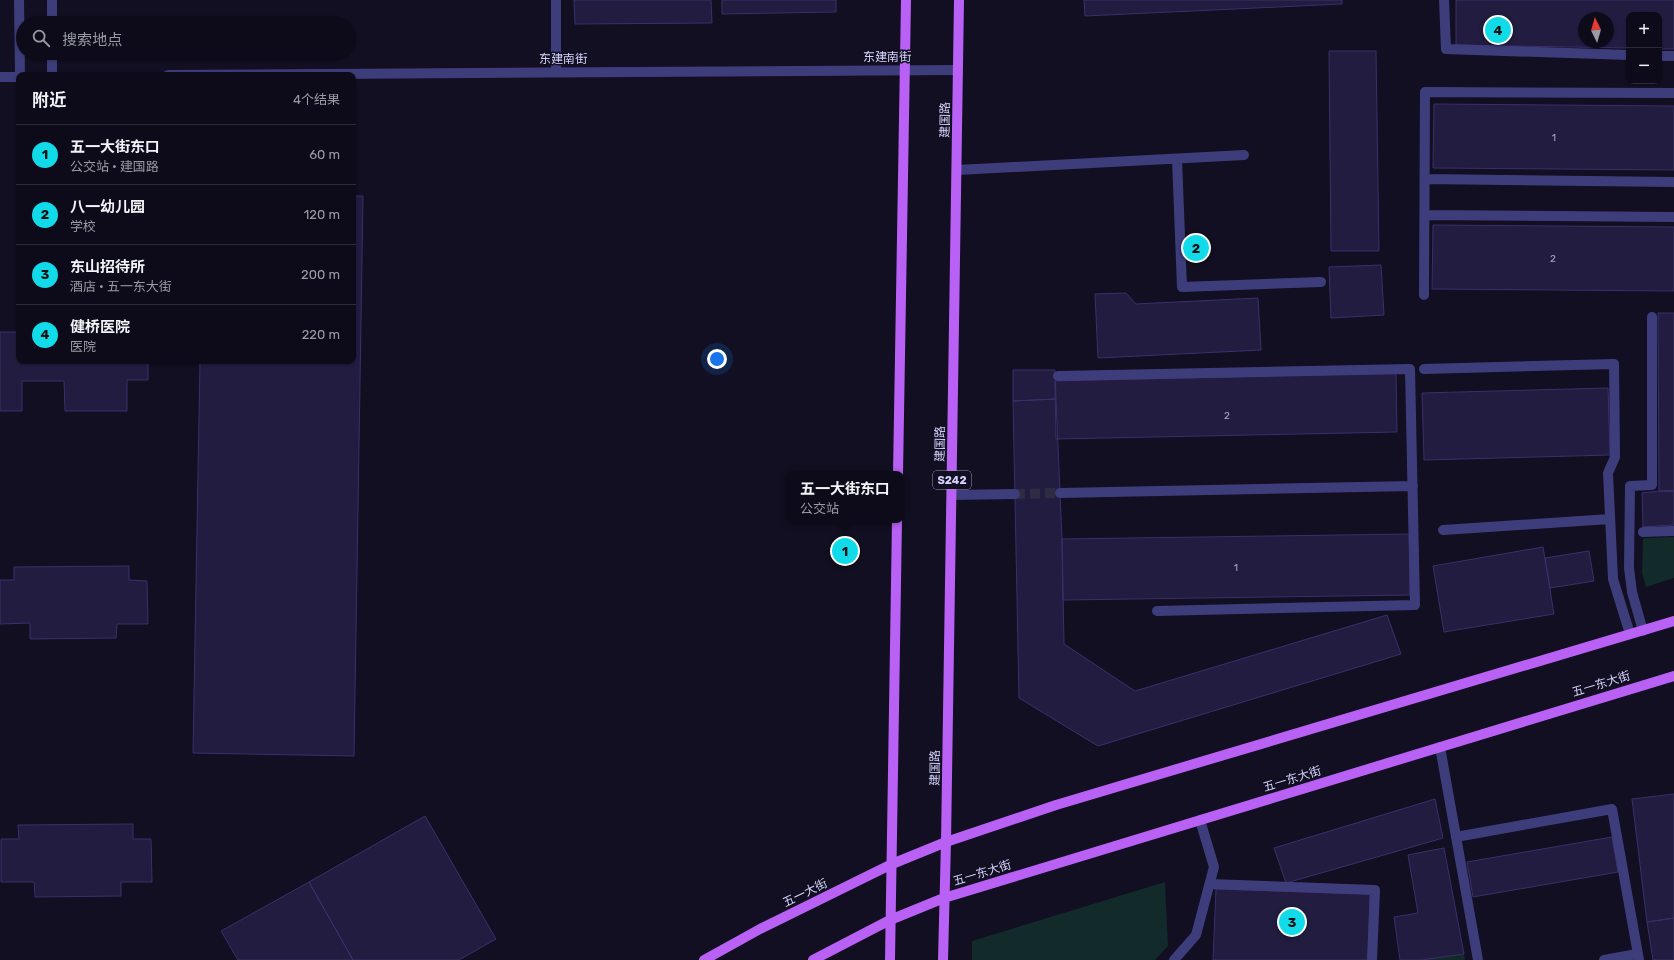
<!DOCTYPE html>
<html lang="zh">
<meta charset="utf-8">
<style>
:root{--surface:#0d0b19;--page:#1b1926;--text:#f1f3f6;--muted:#9a9ba2;--line:#2d2b38;--accent:#11dae9}
body{margin:0;font-family:Rubik,"Noto Sans SC",sans-serif;background:var(--page);color:var(--text)}
.controls{position:absolute;right:12px;top:12px;display:grid;overflow:hidden;border-radius:8px;box-shadow:0 1px 3px #0004}
.controls button{width:36px;height:36px;display:grid;place-items:center;padding:0;border:0;border-bottom:1px solid var(--line);background:var(--surface);color:var(--text);font:20px sans-serif}
.compass{position:absolute;left:1578px;top:12px;width:36px;height:36px;border-radius:50%;background:var(--surface);box-shadow:0 1px 3px #0004;rotate:355deg}
.you{position:absolute;left:717px;top:359px;width:14px;height:14px;margin:-10px;border:3px solid #fff;border-radius:50%;background:#1a73e8;box-shadow:0 0 0 6px #1a73e833}
.badge{display:grid;place-items:center;width:26px;height:26px;border-radius:50%;background:var(--accent);color:#111;font-size:13px;font-weight:700}
.pin{position:absolute;translate:-50% -50%;border:2px solid #fff;box-shadow:0 1px 4px #0006}
.popup{position:absolute;left:786px;top:471px;width:118px;height:52px;box-sizing:border-box;display:grid;place-content:center;border-radius:8px;background:var(--surface);filter:drop-shadow(0 1px 3px #0005);font-size:13px;white-space:nowrap;color:var(--muted)}
.popup b{font-size:15px;color:var(--text)}
.popup::after{content:'';position:absolute;left:50%;top:100%;margin-left:-8px;border:8px solid transparent;border-top-color:var(--surface)}
.list{margin:0;padding:0;list-style:none}
h2{display:flex;justify-content:space-between;align-items:center;height:52px;margin:0;padding:0 16px;font-size:17px}
h2 small{font-size:13px;font-weight:400;color:var(--muted)}
.list li{display:grid;grid-template-columns:26px 1fr auto;gap:12px;align-items:center;box-sizing:border-box;height:60px;padding:0 16px;border-top:1px solid var(--line)}
.list b{display:block;font-size:15px;white-space:nowrap}
.list p{margin:0;font-size:13px;white-space:nowrap;color:var(--muted)}
.list em{font-size:13px;font-style:normal;color:var(--muted)}
.icon{flex:none;width:22px;height:22px;fill:none;stroke:currentColor;stroke-width:2;stroke-linecap:round;stroke-linejoin:round}
.map{position:relative;flex:none;width:1674px;height:960px;overflow:hidden}
.search{position:absolute;background:var(--surface);box-shadow:0 1px 3px #0004;left:16px;top:16px;width:340px;height:44px;display:flex;align-items:center;gap:10px;box-sizing:border-box;padding:0 14px;border-radius:22px;color:var(--muted);font-size:15px}
.panel{position:absolute;background:var(--surface);box-shadow:0 1px 3px #0004;left:16px;top:72px;width:340px;height:292px;border-radius:8px}
.map>svg:first-child{display:block}
.green{fill:#122a29}
.building{fill:#221c40;stroke:#3a306b;fill-rule:evenodd}
.lines{fill:none;stroke-linecap:round;stroke-linejoin:round}
.minor-tunnel{stroke:#2e2c42;stroke-width:10;stroke-dasharray:10 5;stroke-linecap:butt}
.minor{stroke:#3e3d7c;stroke-width:10}
.major{stroke:#b861f4;stroke-width:10}
.labels{text-anchor:middle;stroke-width:3;stroke-linejoin:round;paint-order:stroke}
.number-label{font-size:10px;fill:#a8a4cd}
.shield{fill:#110f21;stroke:#9a98ba;stroke-width:1}
.shield-label{font-size:11px;font-weight:bold;fill:#d5d2fc}
.street-label{font-size:12px;fill:#d5d2fc;stroke:#110f21}
</style>
<div class="map">
<svg width="1674" height="960" viewBox="0 0 1674 960">
<rect width="100%" height="100%" fill="#110f21"/>
<path class="green" d="M1674 537V578L1646 587 1642 573 1643 538Z
M1165 882 1168 946 1155 960H972V941Z
M1464 954 1465 960H1421Z"/>
<path class="building" d="M574 0H711L712 23 575 24Z
M722 0H836V12L722 14Z
M1084 0H1342V4L1085 16Z
M1456 0H1674V49H1659V15H1629V48L1456 45ZM1584 18H1608V42H1584Z
M1329 51H1376L1379 251H1331Z
M1434 104 1674 106V170L1433 168Z
M353 196H363L354 756 193 753 200 361H353Z
M1433 225 1674 227V291L1432 289Z
M1381 265 1384 315 1331 318 1329 267Z
M1126 293 1136 304 1258 298 1261 350 1098 358 1095 294Z
M1658 313H1674V491H1659Z
M0 332H19V361H148V380H127V411H65L64 381H22V411H0Z
M1013 370H1055L1056 399 1013 401Z
M1396 373 1397 432 1056 439 1055 381Z
M1608 388 1610 455 1424 460 1422 393Z
M1056 399 1062 539 1064 644 1135 691 1387 615 1401 654 1098 746 1019 698 1013 401Z
M1659 491H1674V525L1643 527 1642 493Z
M1410 534V595L1063 600 1062 539Z
M1543 547 1554 614 1444 632 1433 566Z
M1589 551 1594 581 1550 588 1545 558Z
M129 566V580L147 581 148 624H117L116 638 30 639V623L0 624V580H14V567Z
M1674 794V918L1647 922 1632 799Z
M1435 799 1443 838 1286 883 1274 848Z
M425 816 496 939 459 960H353L309 882Z
M133 824V839H151L152 882H121V896L35 897 34 882H1V839H19L18 825Z
M1612 837 1618 872 1473 897 1467 862Z
M1444 848 1464 954 1421 960H1400L1394 917 1418 913 1408 855Z
M309 882 353 960H238L221 931Z
M1216 889 1370 894 1368 960H1213Z
M1674 918V960H1653L1647 922Z"/>
<g class="lines">
<path class="minor-tunnel" d="M1015 494 1060 493"/>
<path class="minor" d="M19 0 20 75
M1444 0 1446 49 1629 55
M52 23V0
M1659 56H1674
M556 72V0
M52 75V53
M168 75 958 70
M0 77H19
M1177 159 1182 287 1321 282
M957 170 1244 155
M1425 179 1674 182
M1425 215 1674 217
M1424 295 1425 92 1674 93
M1424 369 1614 364 1615 457 1608 473 1613 579 1630 634
M1058 376 1410 369 1415 605 1157 611
M1060 493 1413 486
M952 495 1015 494
M1443 530 1610 519
M1643 532 1674 531
M1643 631 1632 592 1629 568 1630 486 1652 485V317
M1440 747 1478 960
M1456 837 1612 809 1639 960
M1210 884 1375 890 1372 960
M1174 960 1196 935 1214 867 1200 820
M1604 960 1637 954"/>
<path class="major" d="M898 474 906 0
M704 960 760 929 892 864 946 842 1056 805 1674 621
M813 960 890 920 944 898 1674 676
M890 960 897 520
M943 960 946 842 959 0"/>
</g>
<g class="labels">
<g class="number-label">
<text x="1554" y="141">1</text>
<text x="1553" y="262">2</text>
<text x="1227" y="419">2</text>
<text x="1236" y="571">1</text>
</g>
<rect class="shield" x="933" y="471" width="38" height="18" rx="3"/>
<g class="shield-label">
<text x="952" y="484">S242</text>
</g>
<g class="street-label">
<text x="887" y="61">东建南街</text>
<text x="563" y="63">东建南街</text>
<text transform="translate(945 120) rotate(-89)" y="4">建国路</text>
<text transform="translate(940 444) rotate(-89)" y="4">建国路</text>
<text transform="translate(1601 684) rotate(-17)" y="4">五一东大街</text>
<text transform="translate(935 768) rotate(-89)" y="4">建国路</text>
<text transform="translate(1292 779) rotate(-17)" y="4">五一东大街</text>
<text transform="translate(982 873) rotate(-17)" y="4">五一东大街</text>
<text transform="translate(805 893) rotate(-26)" y="4">五一大街</text>
</g>
</g>
</svg>
<div class="controls">
<button>+</button>
<button>−</button>
</div>
<svg class="compass" viewBox="-18 -18 36 36"><path d="M0-13l5 13h-10z" fill="#e53935"/><path d="M0 13l5-13h-10z" fill="#9a9ba2"/></svg>
<div class="you"></div>
<div class="pin badge" style="left:845px;top:551px">1</div>
<div class="popup"><b>五一大街东口</b>公交站</div>
<div class="pin badge" style="left:1196px;top:248px">2</div>
<div class="pin badge" style="left:1292px;top:922px">3</div>
<div class="pin badge" style="left:1498px;top:30px">4</div>
<div class="search"><svg class="icon" aria-label="search" viewBox="0 0 24 24"><circle cx="10" cy="10" r="6"/><path d="M15 15l6 6"/></svg>搜索地点</div>
<section class="panel">
<h2>附近<small>4个结果</small></h2>
<ul class="list">
<li><span class="badge">1</span><div><b>五一大街东口</b><p>公交站 · 建国路</p></div><em>60 m</em></li>
<li><span class="badge">2</span><div><b>八一幼儿园</b><p>学校</p></div><em>120 m</em></li>
<li><span class="badge">3</span><div><b>东山招待所</b><p>酒店 · 五一东大街</p></div><em>200 m</em></li>
<li><span class="badge">4</span><div><b>健桥医院</b><p>医院</p></div><em>220 m</em></li>
</ul>
</section>
</div>
